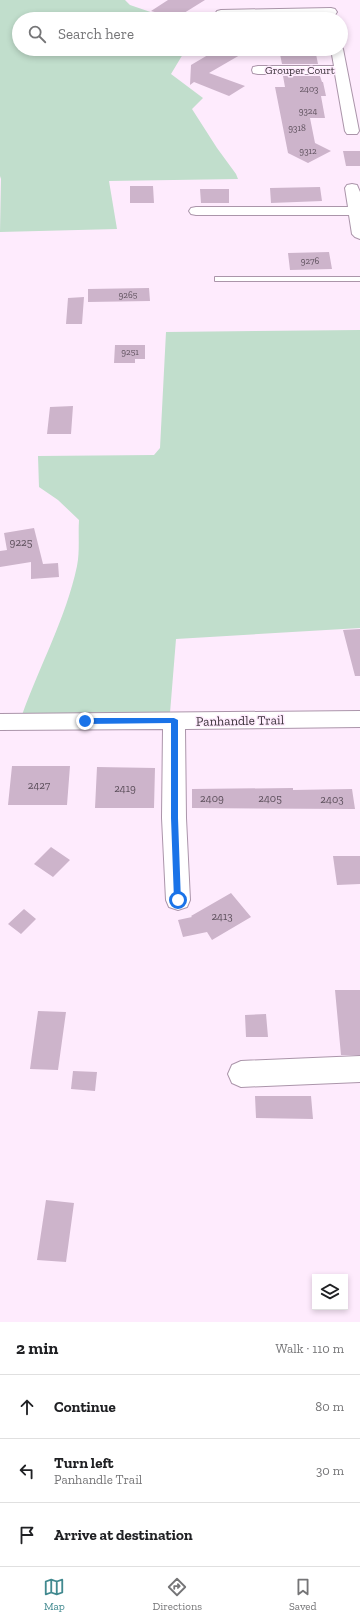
<!DOCTYPE html>
<meta charset="utf-8">
<style>
:root{--surface:#fff;--page:#f6f6f6;--text:#202124;--muted:#757577;--line:#e0e0e0;--accent:#41898f}
body{margin:0;font-family:"Zilla Slab",serif;background:var(--page);color:var(--text)}
.controls{position:absolute;right:12px;bottom:12px;display:grid;overflow:hidden;border-radius:0px;box-shadow:0 2px 6px #0003}
.controls button{width:36px;height:36px;display:grid;place-items:center;padding:0;border:0;border-bottom:1px solid var(--line);background:var(--surface);color:var(--text);font:20px sans-serif}
.stop{position:absolute;width:12px;height:12px;margin:-9px;border:3px solid #1a73e8;border-radius:50%;background:#fff}
.stop.end{background:#1a73e8;border-color:#fff;box-shadow:0 1px 4px #0008}
.list{margin:0;padding:0;list-style:none}
h2{display:flex;justify-content:space-between;align-items:center;height:52px;margin:0;padding:0 16px;font-size:17px}
h2 small{font-size:13px;font-weight:400;color:var(--muted)}
.list li{display:grid;grid-template-columns:26px 1fr auto;gap:12px;align-items:center;box-sizing:border-box;height:64px;padding:0 16px;border-top:1px solid var(--line)}
.list b{display:block;font-size:15px;white-space:nowrap}
.list p{margin:0;font-size:13px;white-space:nowrap;color:var(--muted)}
.list em{font-size:13px;font-style:normal;color:var(--muted)}
.icon{flex:none;width:22px;height:22px;fill:none;stroke:currentColor;stroke-width:2;stroke-linecap:round;stroke-linejoin:round}
.map{position:relative;flex:none;width:360px;height:1322px;overflow:hidden}
.search{position:absolute;background:var(--surface);box-shadow:0 2px 6px #0003;left:12px;right:12px;top:12px;height:44px;display:flex;align-items:center;gap:10px;box-sizing:border-box;padding:0 14px;border-radius:22px;color:var(--muted);font-size:15px}
.sheet{height:244px;background:var(--surface)}
nav{display:flex;justify-content:space-around;align-items:center;box-sizing:border-box;height:56px;border-top:1px solid var(--line);background:var(--surface);font-size:11px;color:var(--muted)}
nav a{display:grid;justify-items:center;gap:2px}
nav .on{color:var(--accent)}
.map>svg:first-child{display:block}
.green{fill:#c1decc}
.building{fill:#cdb4cb}
.lines{fill:none;stroke-linecap:round;stroke-linejoin:round}
.lane-casing{stroke:#ab95aa;stroke-width:2}
.street-casing{stroke:#ab95aa;stroke-width:2}
.lane{fill:#fff;fill-rule:evenodd}
.street{fill:#fff;fill-rule:evenodd}
.route{fill:#1a73e8}
.labels{text-anchor:middle;stroke-width:3;stroke-linejoin:round;paint-order:stroke}
.far-number-label{font-size:9px;fill:#5d505c}
.far-street-label{font-size:11px;fill:#382f37;stroke:#feebfd}
.number-label{font-size:11px;fill:#5d505c}
.street-label{font-size:13px;fill:#382f37;stroke:#feebfd}
</style>
<div class="map">
<svg width="360" height="1322" viewBox="0 0 360 1322">
<rect width="100%" height="100%" fill="#feebfd"/>
<path class="green" d="M0 0H125L130 5 171 19H19V49H186L171 74 203 98 192 109 217 148 236 174 238 179 109 181 117 229 0 232 1 179 0 176Z
M360 330V628L176 639 170 713 22 715C40 665 66 618 77 566 80 551 78 535 79 520L58 500 39 487 38 456 154 455 160 448 166 332Z"/>
<path class="building" d="M168 0H205L176 18 151 11Z
M218 49H223L240 55 209 73 245 86 229 96 194 82 190 85 191 65Z
M279 49H315L318 64H282Z
M283 76H320L322 82H323L326 96H321L325 118H310L315 143 331 151 308 163 288 153 275 87H285Z
M343 151H360V166H346Z
M130 186H153L154 203H130Z
M320 187 322 201 271 203 270 188Z
M200 189H229V203H201Z
M329 252 332 269 290 270 288 253Z
M149 288 150 301 88 302V289Z
M84 297 82 324H66L68 298Z
M115 345H145V359H135V363H114Z
M73 406 71 434H47L50 407Z
M34 528 43 564 58 563 59 577 31 579V562L0 567V551L7 550 4 533Z
M360 629V676H355L343 630Z
M12 766H70L67 805H8Z
M97 767 155 768 154 808H95Z
M293 788V790L352 789 355 809 192 808V789Z
M51 847 70 860 53 877 34 864Z
M333 856H360V884L337 885Z
M231 893 251 917 212 940 207 932 183 937 178 920 192 917 191 916Z
M24 909 36 919 21 934 8 924Z
M335 990H360V1055H341Z
M38 1011 66 1012 58 1070 30 1069Z
M266 1014 268 1037H246L245 1015Z
M73 1071 97 1072 95 1091 71 1089Z
M255 1096H311L313 1119 256 1118Z
M46 1200 74 1203 66 1262 37 1260Z"/>
<g class="lines">
<defs>
<path id="lane" d="M215 277H360V281H215Z"/>
<path id="street" d="M331 8 335 9 337 12 335 15 221 18 217 17 215 14 217 11 221 10Z
M341 46 343 49 359 131 357 134H347L345 131 335 74H258L253 73 252 70 253 67 258 66H334L331 49H341Z
M352 184 357 185 360 192V239L355 237 352 234 349 215H196L191 214 189 211 191 208 196 207H348L345 188 347 185Z
M360 711V727L185 729 186 818 190 900 187 907 178 910 169 907 166 900 162 818 163 729 0 730V714Z
M360 1056V1082L241 1087 232 1083 228 1074 232 1065 241 1061Z"/>
</defs>
<use href="#lane" class="lane-casing"/>
<use href="#street" class="street-casing"/>
<use href="#lane" class="lane"/>
<use href="#street" class="street"/>
</g>
<path class="route" d="M85 718H174L178 720V818L181 902H175L174 900 171 818V723L85 724 82 721Z"/>
<g class="labels">
<g class="far-number-label">
<text x="309" y="92">2403</text>
<text x="308" y="114">9324</text>
<text x="297" y="131">9318</text>
<text x="308" y="154">9312</text>
<text x="310" y="264">9276</text>
<text x="128" y="298">9265</text>
<text x="130" y="355">9251</text>
</g>
<g class="far-street-label">
<text x="300" y="74">Grouper Court</text>
</g>
<g class="number-label">
<text x="21" y="546">9225</text>
<text x="39" y="789">2427</text>
<text x="125" y="792">2419</text>
<text x="212" y="802">2409</text>
<text x="270" y="802">2405</text>
<text x="332" y="803">2403</text>
<text x="222" y="920">2413</text>
</g>
<g class="street-label">
<text transform="translate(240 720) rotate(-1)" y="5">Panhandle Trail</text>
</g>
</g>
</svg>
<div class="controls">
<button><svg class="icon" aria-label="layers" viewBox="0 0 24 24"><path d="M12 4l9 5-9 5-9-5zM3 14l9 5 9-5"/></svg></button>
</div>
<div class="stop" style="left:178px;top:900px"></div>
<div class="stop end" style="left:85px;top:721px"></div>
<div class="search"><svg class="icon" aria-label="search" viewBox="0 0 24 24"><circle cx="10" cy="10" r="6"/><path d="M15 15l6 6"/></svg>Search here</div>
</div>
<section class="sheet">
<h2>2 min<small>Walk · 110 m</small></h2>
<ul class="list">
<li><svg class="icon" aria-label="ahead" viewBox="0 0 24 24"><path d="M12 20V5M6 11l6-6 6 6"/></svg><div><b>Continue</b></div><em>80 m</em></li>
<li><svg class="icon" aria-label="left" viewBox="0 0 24 24"><path d="M17 20v-9H6M10 6l-5 5 5 5"/></svg><div><b>Turn left</b><p>Panhandle Trail</p></div><em>30 m</em></li>
<li><svg class="icon" aria-label="arrive" viewBox="0 0 24 24"><path d="M6 21V4h12l-3 4 3 4H6"/></svg><div><b>Arrive at destination</b></div></li>
</ul>
</section>
<nav>
<a class="on"><svg class="icon" aria-label="map" viewBox="0 0 24 24"><path d="M3 6l6-2 6 2 6-2v14l-6 2-6-2-6 2zM9 4v14M15 6v14"/></svg>Map</a>
<a><svg class="icon" aria-label="directions" viewBox="0 0 24 24"><path d="M12 3l9 9-9 9-9-9zM9 14v-3h6M13 9l2 2-2 2"/></svg>Directions</a>
<a><svg class="icon" aria-label="saved" viewBox="0 0 24 24"><path d="M7 4h10v16l-5-4-5 4z"/></svg>Saved</a>
</nav>
